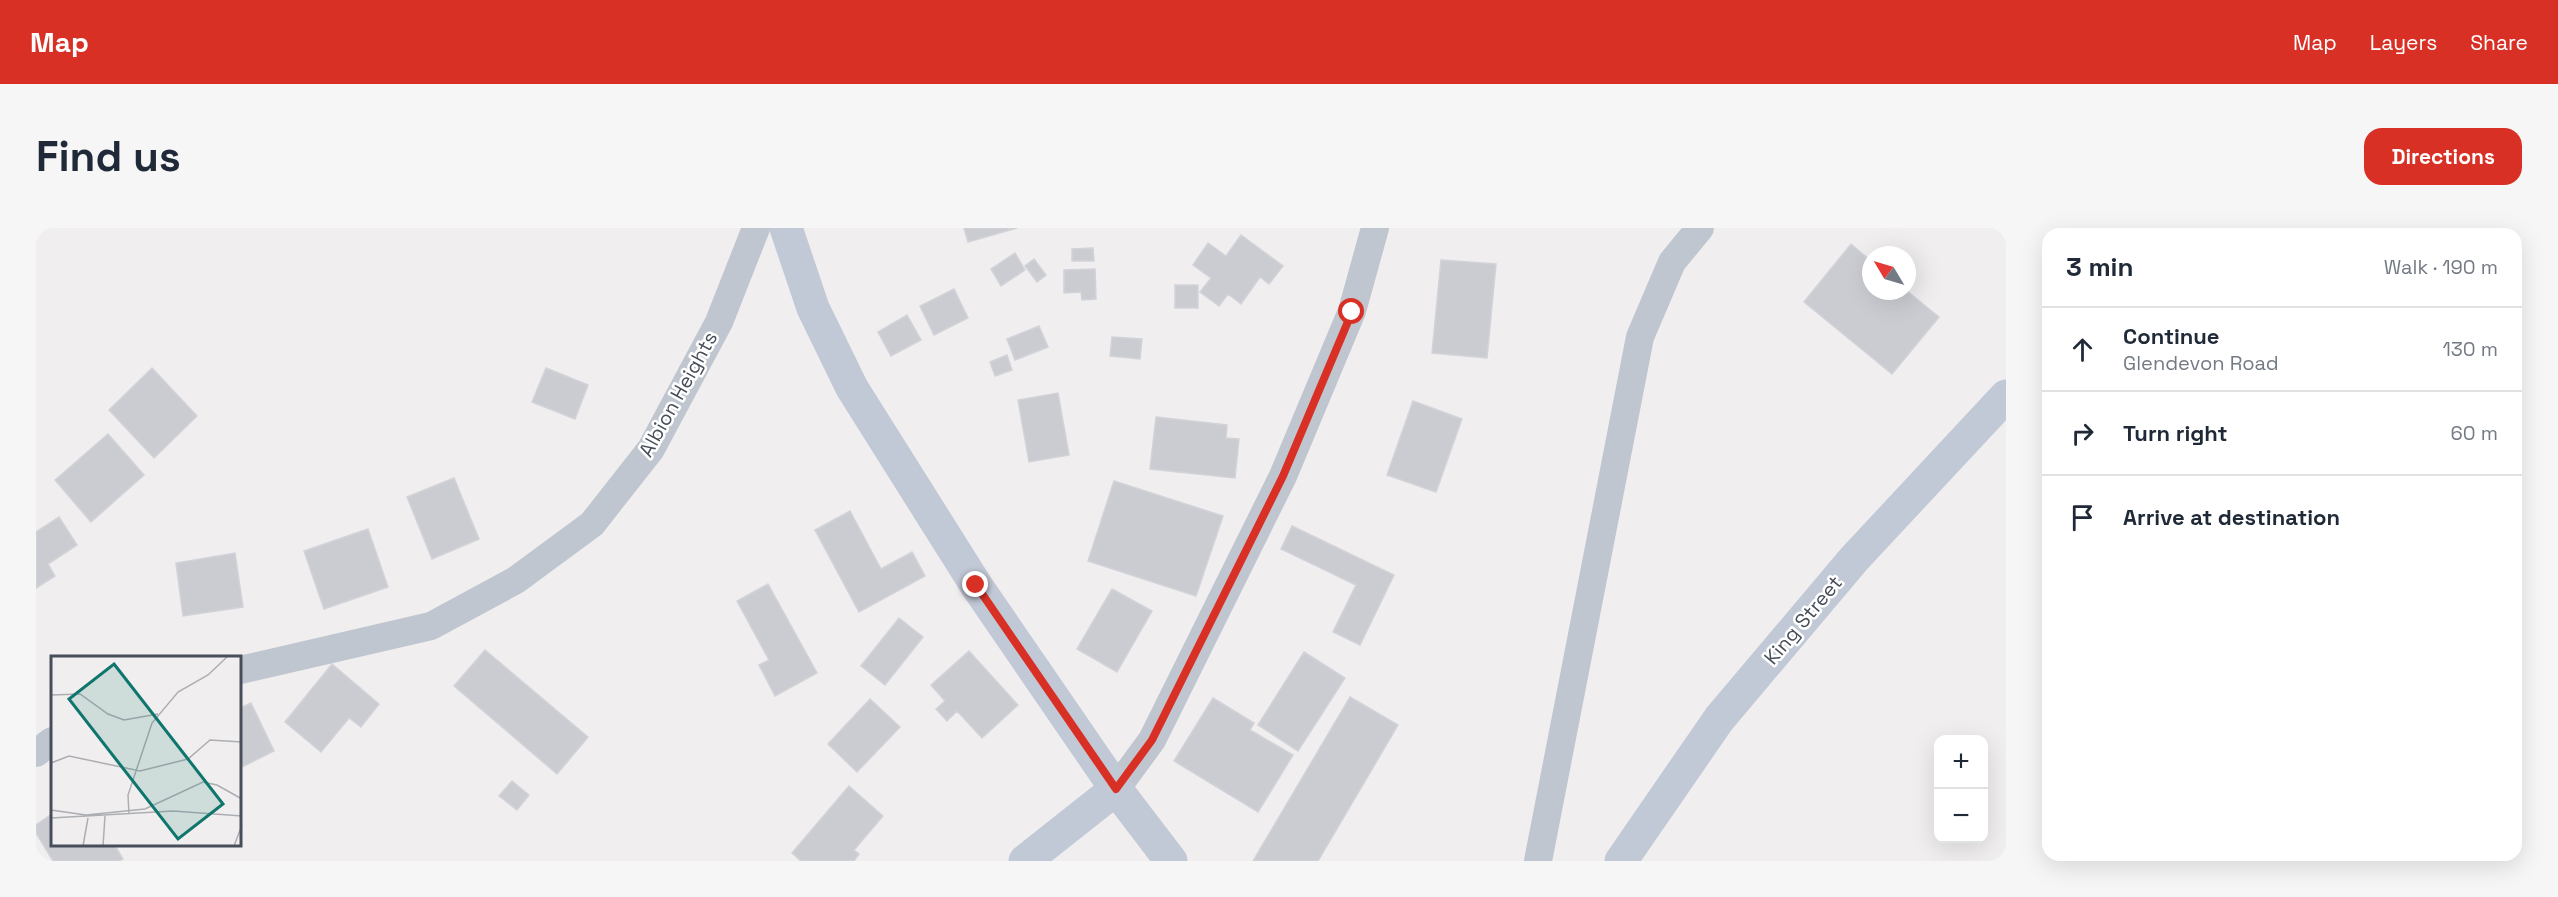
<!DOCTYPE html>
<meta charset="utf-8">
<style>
:root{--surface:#fff;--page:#f6f6f7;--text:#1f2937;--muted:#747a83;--line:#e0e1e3;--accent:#d93025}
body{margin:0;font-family:"Space Grotesk",sans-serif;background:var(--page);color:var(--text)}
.controls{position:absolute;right:18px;bottom:18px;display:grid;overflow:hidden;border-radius:12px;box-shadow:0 6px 24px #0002}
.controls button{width:54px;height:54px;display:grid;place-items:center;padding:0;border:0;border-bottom:2px solid var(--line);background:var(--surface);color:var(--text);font:30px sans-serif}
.compass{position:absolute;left:1826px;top:18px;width:54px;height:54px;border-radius:50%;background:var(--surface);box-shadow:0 6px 24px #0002;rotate:308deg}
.stop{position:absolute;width:18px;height:18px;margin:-14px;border:4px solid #d93025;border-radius:50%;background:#fff}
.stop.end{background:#d93025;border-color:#fff;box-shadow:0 2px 6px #0008}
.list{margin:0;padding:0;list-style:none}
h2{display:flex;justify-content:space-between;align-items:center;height:78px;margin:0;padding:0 24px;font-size:26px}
h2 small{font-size:20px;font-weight:400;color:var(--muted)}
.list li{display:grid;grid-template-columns:39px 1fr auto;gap:18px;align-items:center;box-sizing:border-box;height:84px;padding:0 24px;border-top:2px solid var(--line)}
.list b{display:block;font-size:22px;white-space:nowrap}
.list p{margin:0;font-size:20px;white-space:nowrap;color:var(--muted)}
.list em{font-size:20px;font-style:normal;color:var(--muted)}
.icon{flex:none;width:33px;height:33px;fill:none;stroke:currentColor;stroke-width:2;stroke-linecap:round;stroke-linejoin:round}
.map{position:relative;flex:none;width:1970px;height:633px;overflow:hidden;border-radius:18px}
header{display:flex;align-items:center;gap:36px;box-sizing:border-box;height:84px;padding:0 30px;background:var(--accent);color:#fff}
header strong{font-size:28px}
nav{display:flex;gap:33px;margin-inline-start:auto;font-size:21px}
.intro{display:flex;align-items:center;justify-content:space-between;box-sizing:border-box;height:144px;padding:0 36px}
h1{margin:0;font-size:42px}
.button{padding:15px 27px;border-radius:18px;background:var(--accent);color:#fff;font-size:21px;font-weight:700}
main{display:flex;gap:36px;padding:0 36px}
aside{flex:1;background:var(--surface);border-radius:18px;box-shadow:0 6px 24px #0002}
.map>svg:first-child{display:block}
.building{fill:#cbccd2;stroke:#d2d3d9;stroke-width:1.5}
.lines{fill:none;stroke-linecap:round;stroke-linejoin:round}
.street{stroke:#bfc6cf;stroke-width:28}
.secondary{stroke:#c1c8d6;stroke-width:33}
.route{stroke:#d93025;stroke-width:8}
.labels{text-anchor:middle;stroke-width:5;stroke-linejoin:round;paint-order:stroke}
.street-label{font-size:20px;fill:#474e5a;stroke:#fff}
.inset-road{fill:none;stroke:#acaeb3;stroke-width:1.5}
.view{fill:#0f766e;fill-opacity:0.15;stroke:#0f766e;stroke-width:3}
.inset-edge{fill:none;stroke:#474e5a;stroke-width:3}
</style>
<header>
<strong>Map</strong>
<nav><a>Map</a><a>Layers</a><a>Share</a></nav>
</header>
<div class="intro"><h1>Find us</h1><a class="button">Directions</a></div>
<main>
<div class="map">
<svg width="1970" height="633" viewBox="0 0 1970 633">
<rect width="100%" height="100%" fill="#f0eeee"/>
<path class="building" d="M928 0H981L932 14Z
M1205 7 1247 38 1233 56 1224 49 1205 76 1192 66 1183 78 1164 64 1175 50 1157 37 1172 15 1190 28Z
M1815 16 1835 33V63H1871L1903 89 1856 146 1768 74Z
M1057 20 1058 33H1036V21Z
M979 25 989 42 965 58 955 41Z
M998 31 1010 47 1001 54 989 38Z
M1405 32 1460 36 1451 130 1396 125Z
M1059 41 1060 71 1046 72 1045 64 1028 65V42Z
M1139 57H1162V80H1139Z
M918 61 932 90 898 107 884 78Z
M871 87 885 112 855 128 842 104Z
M1003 98 1012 119 979 132 971 111Z
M1076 109 1106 111 1104 131 1074 128Z
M971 127 976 142 959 148 954 134Z
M116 140 161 188 118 230 73 182Z
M510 140 552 157 539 191 496 174Z
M1022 165 1033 227 993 234 982 172Z
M1377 173 1426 191 1400 264 1351 247Z
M1120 189 1191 197 1190 210 1203 211 1199 250 1114 241Z
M72 206 108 247 55 294 19 252Z
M418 250 443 311 396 331 371 269Z
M1078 253 1187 288 1160 368 1052 333Z
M814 283 845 341 876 324 889 348 823 384 779 302Z
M23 289 41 317 12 336 19 348 0 360V304Z
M1256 298 1358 347 1324 417 1297 404 1320 357 1245 321Z
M332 301 352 359 288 381 268 323Z
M199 325 207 379 147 388 140 335Z
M732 356 781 445 739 468 723 437 733 432 701 373Z
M1076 361 1116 383 1081 444 1041 421Z
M863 390 887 409 849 457 825 438Z
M449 422 552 509 521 546 418 458Z
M933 423 982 477 946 510 921 483 911 493 900 481 909 473 895 457Z
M1268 424 1309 450 1262 523 1222 497Z
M296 436 343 476 325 499 313 490 285 524 249 494Z
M1314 469 1362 497 1282 633H1217Z
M1177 470 1218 495 1214 502 1257 527 1222 584 1138 533Z
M834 471 864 499 821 544 792 516Z
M215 475 238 523 204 540V480Z
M476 553 493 567 481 582 463 568Z
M813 558 847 588 818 622 823 626 818 633H765L756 625Z
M16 586V616H78L87 631 83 633H17L0 605V597Z"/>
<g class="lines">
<path class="street" d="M204 442 395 398 480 352 556 296 615 221 683 94 720 0
M0 525 16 513
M1080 561 1116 512 1247 248 1316 83 1339 0
M1502 633 1604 109 1636 34 1664 0"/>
<path class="secondary" d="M750 0 777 80 816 160 940 357 1080 561 1135 633
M989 633 1080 561
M1585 633 1683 491 1818 331 1970 168"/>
</g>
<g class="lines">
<path class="route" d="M940 357 1080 561 1116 512 1247 248 1316 84"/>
</g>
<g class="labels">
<g class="street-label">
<text transform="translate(642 166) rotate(-61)" y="7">Albion Heights</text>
<text transform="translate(1767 392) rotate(-50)" y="7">King Street</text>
</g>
</g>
<g transform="translate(15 428)">
<rect width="190" height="190" fill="#f0eeee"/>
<path class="inset-road" d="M0 39 29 38 57 58 73 64 107 58M0 107 18 100 89 115 137 103 159 84 191 86M0 154 35 159 94 153 152 126 166 129 191 143M78 158 77 139 101 67 127 36 157 19 176 1M0 162 122 155 191 160M32 190 37 162M52 190 54 160M183 190 191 169"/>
<path class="view" d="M63 8 172 148 127 183 18 43Z"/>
<rect width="190" height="190" class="inset-edge"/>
</g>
</svg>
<div class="controls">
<button>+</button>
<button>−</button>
</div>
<svg class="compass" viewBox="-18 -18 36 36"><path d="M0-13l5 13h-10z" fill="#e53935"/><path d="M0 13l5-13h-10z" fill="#747a83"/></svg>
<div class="stop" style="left:1316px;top:84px"></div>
<div class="stop end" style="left:940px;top:357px"></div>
</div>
<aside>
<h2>3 min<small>Walk · 190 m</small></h2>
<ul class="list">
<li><svg class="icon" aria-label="ahead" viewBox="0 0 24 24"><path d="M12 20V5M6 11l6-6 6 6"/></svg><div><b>Continue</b><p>Glendevon Road</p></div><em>130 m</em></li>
<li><svg class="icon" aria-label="right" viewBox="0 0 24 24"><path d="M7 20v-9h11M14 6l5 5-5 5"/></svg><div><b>Turn right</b></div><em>60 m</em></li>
<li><svg class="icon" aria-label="arrive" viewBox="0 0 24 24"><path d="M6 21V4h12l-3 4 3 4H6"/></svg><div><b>Arrive at destination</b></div></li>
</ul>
</aside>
</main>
